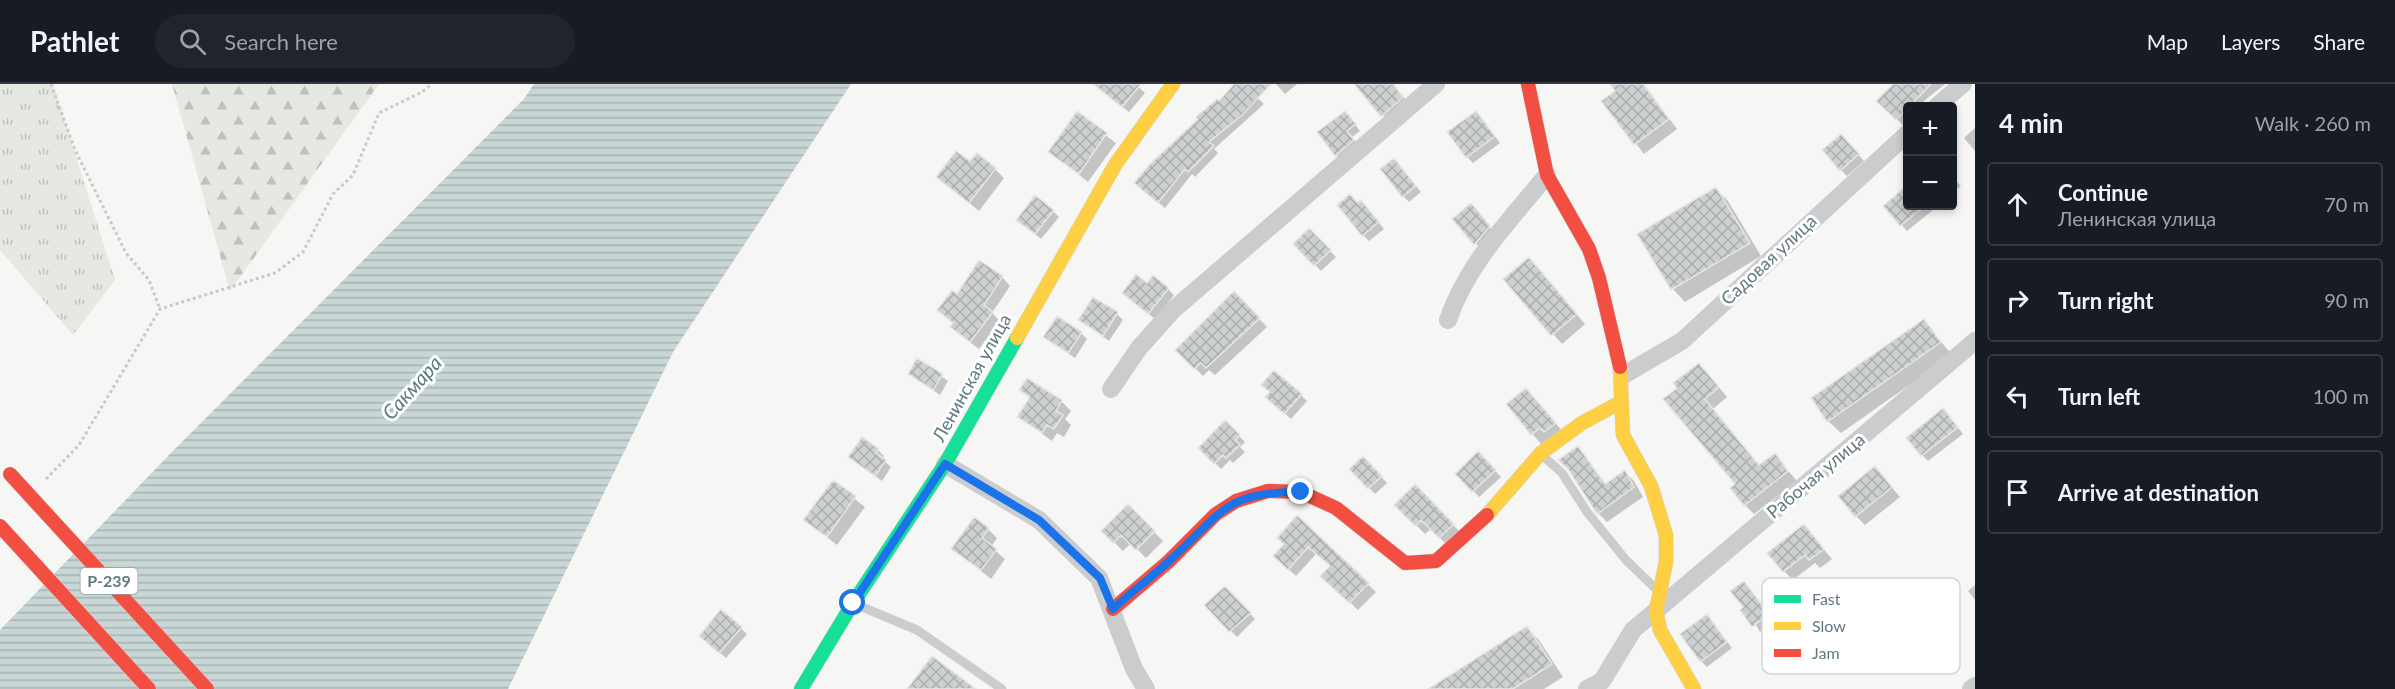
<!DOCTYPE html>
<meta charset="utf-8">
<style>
:root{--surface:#171b24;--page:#20242c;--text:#f1f3f6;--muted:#9ea1a6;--line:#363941}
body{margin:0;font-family:Lato,sans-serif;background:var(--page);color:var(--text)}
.controls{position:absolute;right:18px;top:18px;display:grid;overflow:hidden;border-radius:6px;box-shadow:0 3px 9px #0003}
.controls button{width:54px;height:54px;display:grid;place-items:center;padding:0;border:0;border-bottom:2px solid var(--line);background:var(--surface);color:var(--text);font:30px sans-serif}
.stop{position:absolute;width:18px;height:18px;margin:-14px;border:4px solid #1a73e8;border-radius:50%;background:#fff}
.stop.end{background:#1a73e8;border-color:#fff;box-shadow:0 2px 6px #0008}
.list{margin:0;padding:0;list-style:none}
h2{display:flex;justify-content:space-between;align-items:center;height:78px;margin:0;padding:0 24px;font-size:26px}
h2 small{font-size:20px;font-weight:400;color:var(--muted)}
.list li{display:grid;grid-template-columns:39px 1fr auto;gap:18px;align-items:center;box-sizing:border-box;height:84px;margin:0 12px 12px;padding:0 12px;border:2px solid var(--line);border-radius:6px}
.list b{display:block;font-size:22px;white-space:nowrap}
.list p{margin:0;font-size:20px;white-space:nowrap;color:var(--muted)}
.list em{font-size:20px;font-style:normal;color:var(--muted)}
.icon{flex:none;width:33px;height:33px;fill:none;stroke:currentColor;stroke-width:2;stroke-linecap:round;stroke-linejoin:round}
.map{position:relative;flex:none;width:1975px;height:605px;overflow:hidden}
header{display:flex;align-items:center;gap:36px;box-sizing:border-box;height:84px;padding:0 30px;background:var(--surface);border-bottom:2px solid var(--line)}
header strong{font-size:28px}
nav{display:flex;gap:33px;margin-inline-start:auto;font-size:21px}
.search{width:420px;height:54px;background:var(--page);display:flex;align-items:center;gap:15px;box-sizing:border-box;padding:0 21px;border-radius:33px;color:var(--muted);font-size:22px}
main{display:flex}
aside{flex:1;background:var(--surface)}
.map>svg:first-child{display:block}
.grass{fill:url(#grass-tufts)}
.forest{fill:url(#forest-firs)}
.water{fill:url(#water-rules)}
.shadow{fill:#0003}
.building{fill:url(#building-cross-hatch);stroke:#e6e6e5;stroke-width:1.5}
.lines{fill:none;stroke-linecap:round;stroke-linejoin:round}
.fast-casing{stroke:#d3d4d5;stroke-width:15}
.slow-casing{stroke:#d3d4d5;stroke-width:15}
.jam-casing{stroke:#d3d4d5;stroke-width:15}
.path{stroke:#c8caca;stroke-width:3;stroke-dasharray:3 3;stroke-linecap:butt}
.lane{stroke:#cbcccd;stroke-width:9}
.street{stroke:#cbcccd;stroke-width:18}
.fast{stroke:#16e098;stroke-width:14}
.slow{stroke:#ffcf43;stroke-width:14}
.jam{stroke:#f24e42;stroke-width:14}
.jam-bridge-casing{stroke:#d2d3d3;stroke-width:15;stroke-linecap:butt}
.jam-bridge{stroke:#f24e42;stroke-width:14}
.route{stroke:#1a73e8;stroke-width:8}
.labels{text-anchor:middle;stroke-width:6;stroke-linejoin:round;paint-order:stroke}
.shield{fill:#fff;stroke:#90a2a7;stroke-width:1.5}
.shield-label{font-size:16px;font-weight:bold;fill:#617a81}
.street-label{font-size:18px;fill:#617a81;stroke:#fff}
.water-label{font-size:20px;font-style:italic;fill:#5b7b7c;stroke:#fff}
.key{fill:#fff;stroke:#d0d7d9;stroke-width:1.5}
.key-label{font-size:16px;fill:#617a81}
</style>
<header>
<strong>Pathlet</strong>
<div class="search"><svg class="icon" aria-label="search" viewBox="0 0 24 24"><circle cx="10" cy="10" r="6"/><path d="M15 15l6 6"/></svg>Search here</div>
<nav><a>Map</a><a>Layers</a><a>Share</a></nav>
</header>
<main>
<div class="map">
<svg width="1975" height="605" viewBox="0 0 1975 605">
<defs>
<pattern id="grass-tufts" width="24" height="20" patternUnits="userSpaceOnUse" patternTransform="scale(1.5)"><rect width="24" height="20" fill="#e6e8e2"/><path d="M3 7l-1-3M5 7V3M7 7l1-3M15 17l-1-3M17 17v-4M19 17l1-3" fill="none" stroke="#bec1bd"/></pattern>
<pattern id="forest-firs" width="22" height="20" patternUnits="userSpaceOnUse" patternTransform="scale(1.5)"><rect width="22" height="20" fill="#e6e8e2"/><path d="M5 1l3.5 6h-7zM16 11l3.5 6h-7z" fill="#bec1bd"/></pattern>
<pattern id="water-rules" width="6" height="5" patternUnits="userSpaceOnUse" patternTransform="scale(1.5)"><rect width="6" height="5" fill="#c9d6d6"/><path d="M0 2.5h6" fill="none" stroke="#a7b3b3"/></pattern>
<pattern id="building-cross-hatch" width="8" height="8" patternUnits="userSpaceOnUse" patternTransform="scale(1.5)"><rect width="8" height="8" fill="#cdd0d0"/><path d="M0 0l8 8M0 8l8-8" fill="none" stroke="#aaaeae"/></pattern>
</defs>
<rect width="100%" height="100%" fill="#f6f6f5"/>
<path class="grass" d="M0 0H53L115 196 73 251 0 166Z"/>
<path class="forest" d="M172 0H379L230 207Z"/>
<path class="water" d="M534 0H851L673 268 508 605H0V546L169 371 524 15Z"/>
<path class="shadow" d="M1099 0H1135L1145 9 1129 28 1103 8Z
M1236 0H1243L1264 20 1214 65 1218 69 1195 93 1192 90 1165 124 1142 105Z
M1276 0H1297L1285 10Z
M1356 0H1393L1412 23 1391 41Z
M1611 0H1644L1677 45 1644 70 1603 17 1617 7Z
M1895 0H1945L1918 22H1908V35L1903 41 1878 17Z
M1077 30 1116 59 1088 98 1050 68Z
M1351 35 1360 47 1352 53 1359 62 1342 77 1336 71Z
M1482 35 1500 59 1473 79 1467 73Z
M1975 44V67L1964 54Z
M1847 58 1864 77 1847 92 1841 86Z
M1400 82 1421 108 1409 118 1403 112Z
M995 85 1004 94 979 127 938 93Z
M1952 93 1961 102 1952 109Z
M1716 105 1728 117 1761 172 1685 218 1673 205 1640 151Z
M1885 122H1938L1907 147Z
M1367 124 1384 145 1369 157 1363 151Z
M1053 127 1059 133 1041 155 1024 141Z
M1476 127 1495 149 1481 165 1454 135Z
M1309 146 1336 173 1321 187 1295 160Z
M1538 184 1585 240 1562 260 1505 195Z
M1002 193 1010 202 992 229 1000 237 979 265 960 251 952 243 954 240 939 226 957 212Z
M1168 205 1174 211 1155 235 1130 215Z
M1234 209 1267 243 1215 291 1209 286 1203 292 1177 266Z
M1117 230 1123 236 1109 257 1080 236Z
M1924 237 1952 271 1841 349 1828 337Z
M1081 249 1087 255 1075 274 1045 253Z
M918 276 948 297 940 311 909 289Z
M1708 290 1727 313 1713 325 1760 383 1774 371 1797 397 1754 430 1745 421 1737 400 1666 315Z
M1027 296 1061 317 1071 327 1065 335 1071 341 1064 353 1057 349 1052 357 1019 333 1030 315 1021 306Z
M1301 311 1307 317 1291 335 1273 319Z
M1535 315 1564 349 1541 360 1508 321Z
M1949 332 1963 350 1928 377 1922 371Z
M1225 338 1245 358 1240 363 1245 368 1233 379 1230 376 1221 385 1200 364Z
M1577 364 1607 401 1625 388 1634 397 1643 413 1607 438 1598 429Z
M878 366 884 372 882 375 891 383 882 397 850 373Z
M1478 369 1501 393 1479 413 1457 390Z
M1363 374 1387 399 1375 410 1351 385Z
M1884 394 1900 413 1865 441 1856 432Z
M833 398 865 423 837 461 805 436Z
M1415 402 1462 450 1449 463 1431 445 1425 450 1396 421Z
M1128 422 1163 457 1146 474 1131 459 1123 467 1103 447Z
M1297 433 1376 508 1358 526 1322 492 1331 482 1317 469 1296 492 1283 480 1286 460Z
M1804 442 1832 475 1820 484 1815 479 1793 496 1784 487Z
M988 445 997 454 991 463 1005 475 991 495 953 465Z
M1975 501V516L1968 507Z
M1225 504 1255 535 1237 553 1206 521Z
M1750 505 1774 536 1760 548 1745 523Z
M722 528 747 550 726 574 707 558Z
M1713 538 1732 564 1707 583 1701 577Z
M1527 544 1539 556 1563 593 1544 605H1431Z"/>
<path class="building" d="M1093 0H1141L1122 23Z
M1234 0H1271L1242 31 1209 58 1214 62 1188 88 1185 85 1158 119 1134 99 1149 81 1198 35 1196 33 1217 15 1219 17Z
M1354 0H1393L1403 13 1381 33Z
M1610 0H1643L1669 35 1634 61 1601 17 1615 7Z
M1893 0H1931L1896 36 1876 17Z
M1077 27 1107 49 1079 90 1048 68Z
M1345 27 1356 40 1347 47 1354 56 1335 72 1317 48Z
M1476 27 1495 52 1466 74 1447 48Z
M1841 50 1859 70 1840 87 1822 66Z
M956 67 970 77 977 69 996 84 969 119 936 93Z
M1394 74 1416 102 1402 113 1380 85Z
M1908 100V122H1925L1900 142 1883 122Z
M1716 103 1750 159 1671 206 1637 150Z
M1350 110 1358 119 1361 116 1379 138 1362 152 1337 121Z
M1035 111 1054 126 1035 150 1016 136Z
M1471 119 1490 142 1474 161 1452 135Z
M1309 144 1331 166 1314 182 1293 160Z
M1529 173 1577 230 1551 252 1503 195Z
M979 176 1003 192 984 221 993 228 970 258 950 243 953 239 937 226 952 206 957 210Z
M1136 190 1147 199 1153 191 1169 204 1148 230 1122 209Z
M1234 207 1260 234 1206 284 1201 279 1194 285 1175 266Z
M1093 213 1118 228 1103 252 1078 236Z
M1057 232 1082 248 1068 269 1043 253Z
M1924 235 1941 258 1827 338 1811 314Z
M917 274 943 290 933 306 908 290Z
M1699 279 1719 303 1705 315 1759 381 1775 369 1788 387 1744 422 1730 404 1735 400 1663 315 1677 304 1673 299Z
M1274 286 1302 310 1284 330 1265 313 1270 308 1261 301Z
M1027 294 1062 316 1056 327 1063 331 1054 345 1047 341 1042 349 1017 333 1030 313 1019 306Z
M1526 304 1556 339 1544 348 1540 344 1531 351 1506 320Z
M1943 324 1958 343 1921 372 1906 354Z
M1225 336 1240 351 1235 356 1240 361 1226 374 1223 371 1214 380 1198 364Z
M862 353 879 365 876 369 886 376 875 392 848 373Z
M1578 362 1605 400 1625 386 1634 403 1597 430 1568 385 1558 376Z
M1478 367 1496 386 1472 408 1455 390Z
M1363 372 1382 392 1368 405 1349 385Z
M1875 382 1892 403 1855 433 1838 412Z
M833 396 856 412 827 453 803 436Z
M1415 400 1454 440 1439 454 1421 436 1415 442 1394 421Z
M1128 420 1155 447 1136 466 1121 451 1113 459 1101 447Z
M1297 431 1369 499 1349 519 1320 492 1330 482 1308 463 1288 486 1273 472 1284 460 1277 454Z
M974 433 989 444 982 454 997 465 981 486 951 465Z
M1804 440 1824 465 1809 476 1805 471 1783 488 1767 469Z
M1744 497 1769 530 1752 543 1740 526 1743 523 1730 507Z
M1225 502 1251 529 1229 548 1204 521Z
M721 525 742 543 719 569 699 552Z
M1707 530 1727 558 1700 578 1680 550Z
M1527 542 1552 580 1513 605H1428Z
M932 572 976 605H907Z"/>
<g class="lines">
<defs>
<path id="fast" d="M801 605 853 519 945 380 1017 254"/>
<path id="slow" d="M1017 254 1115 81 1173 0
M1620 283 1623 351 1651 402 1666 451V478L1656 527 1660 546 1694 605
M1487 431 1541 369 1582 339 1621 318"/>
<path id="jam" d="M1528 0 1547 91 1589 165 1599 194 1620 283
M0 442 149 605
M1113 525 1168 478 1216 430 1236 417 1268 407 1301 408 1336 424 1405 479 1436 477 1487 431"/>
</defs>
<use href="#fast" class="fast-casing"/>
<use href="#slow" class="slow-casing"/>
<use href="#jam" class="jam-casing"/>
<path class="path" d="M51 0 75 66 126 169 149 196 160 225
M46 395 79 361 160 225 275 189 303 168 333 110 353 91 379 29 422 8 432 0"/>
<path class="lane" d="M1542 371 1562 389 1587 428 1626 476 1657 506
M855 520 917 546 1002 605"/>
<path class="street" d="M1937 22 1963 0
M1448 236C1467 180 1510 136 1547 91
M1622 292 1682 257 1908 49
M1111 305 1139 264 1173 226 1436 0
M945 380 1039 436 1099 494 1134 585 1146 605
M1587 605 1602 597 1633 546 1975 257
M1971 605 1975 602"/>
<use href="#fast" class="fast"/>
<use href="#slow" class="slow"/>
<use href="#jam" class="jam"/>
<defs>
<path id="jam-bridge" d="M10 390 207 605"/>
</defs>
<use href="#jam-bridge" class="jam-bridge-casing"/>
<use href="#jam-bridge" class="jam-bridge"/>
</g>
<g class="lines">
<path class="route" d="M853 519 945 380 1039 436 1100 494 1113 525C1131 508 1151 494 1169 477 1221 431 1223 407 1301 408"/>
</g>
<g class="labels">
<rect class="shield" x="80.5" y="484" width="57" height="26" rx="4.5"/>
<g class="shield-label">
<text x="109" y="503">Р-239</text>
</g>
<g class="street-label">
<text transform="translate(1769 176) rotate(-43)" y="6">Садовая улица</text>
<text transform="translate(972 294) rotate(-61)" y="6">Ленинская улица</text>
<text transform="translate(1816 392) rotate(-40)" y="6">Рабочая улица</text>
</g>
<g class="water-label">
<text transform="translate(412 304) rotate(-48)" y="7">Сакмара</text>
</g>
</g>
<rect x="1762" y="494" width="198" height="96" rx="9" class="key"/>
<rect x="1774" y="511" width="27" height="8" fill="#16e098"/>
<rect x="1774" y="538" width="27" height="8" fill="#ffcf43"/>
<rect x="1774" y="565" width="27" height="8" fill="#f24e42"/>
<g class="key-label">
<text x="1812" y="521">Fast</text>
<text x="1812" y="548">Slow</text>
<text x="1812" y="575">Jam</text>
</g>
</svg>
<div class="controls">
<button>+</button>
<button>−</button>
</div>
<div class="stop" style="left:853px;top:519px"></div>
<div class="stop end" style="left:1301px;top:408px"></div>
</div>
<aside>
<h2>4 min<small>Walk · 260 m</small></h2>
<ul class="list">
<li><svg class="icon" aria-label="ahead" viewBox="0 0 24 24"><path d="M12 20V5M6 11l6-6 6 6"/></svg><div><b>Continue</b><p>Ленинская улица</p></div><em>70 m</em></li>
<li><svg class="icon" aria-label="right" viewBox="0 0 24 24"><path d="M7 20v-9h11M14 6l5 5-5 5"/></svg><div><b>Turn right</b></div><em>90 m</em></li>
<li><svg class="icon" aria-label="left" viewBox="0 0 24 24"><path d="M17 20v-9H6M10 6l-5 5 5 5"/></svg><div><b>Turn left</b></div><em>100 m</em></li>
<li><svg class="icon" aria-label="arrive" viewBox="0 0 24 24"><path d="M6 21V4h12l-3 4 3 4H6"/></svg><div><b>Arrive at destination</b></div></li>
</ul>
</aside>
</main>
